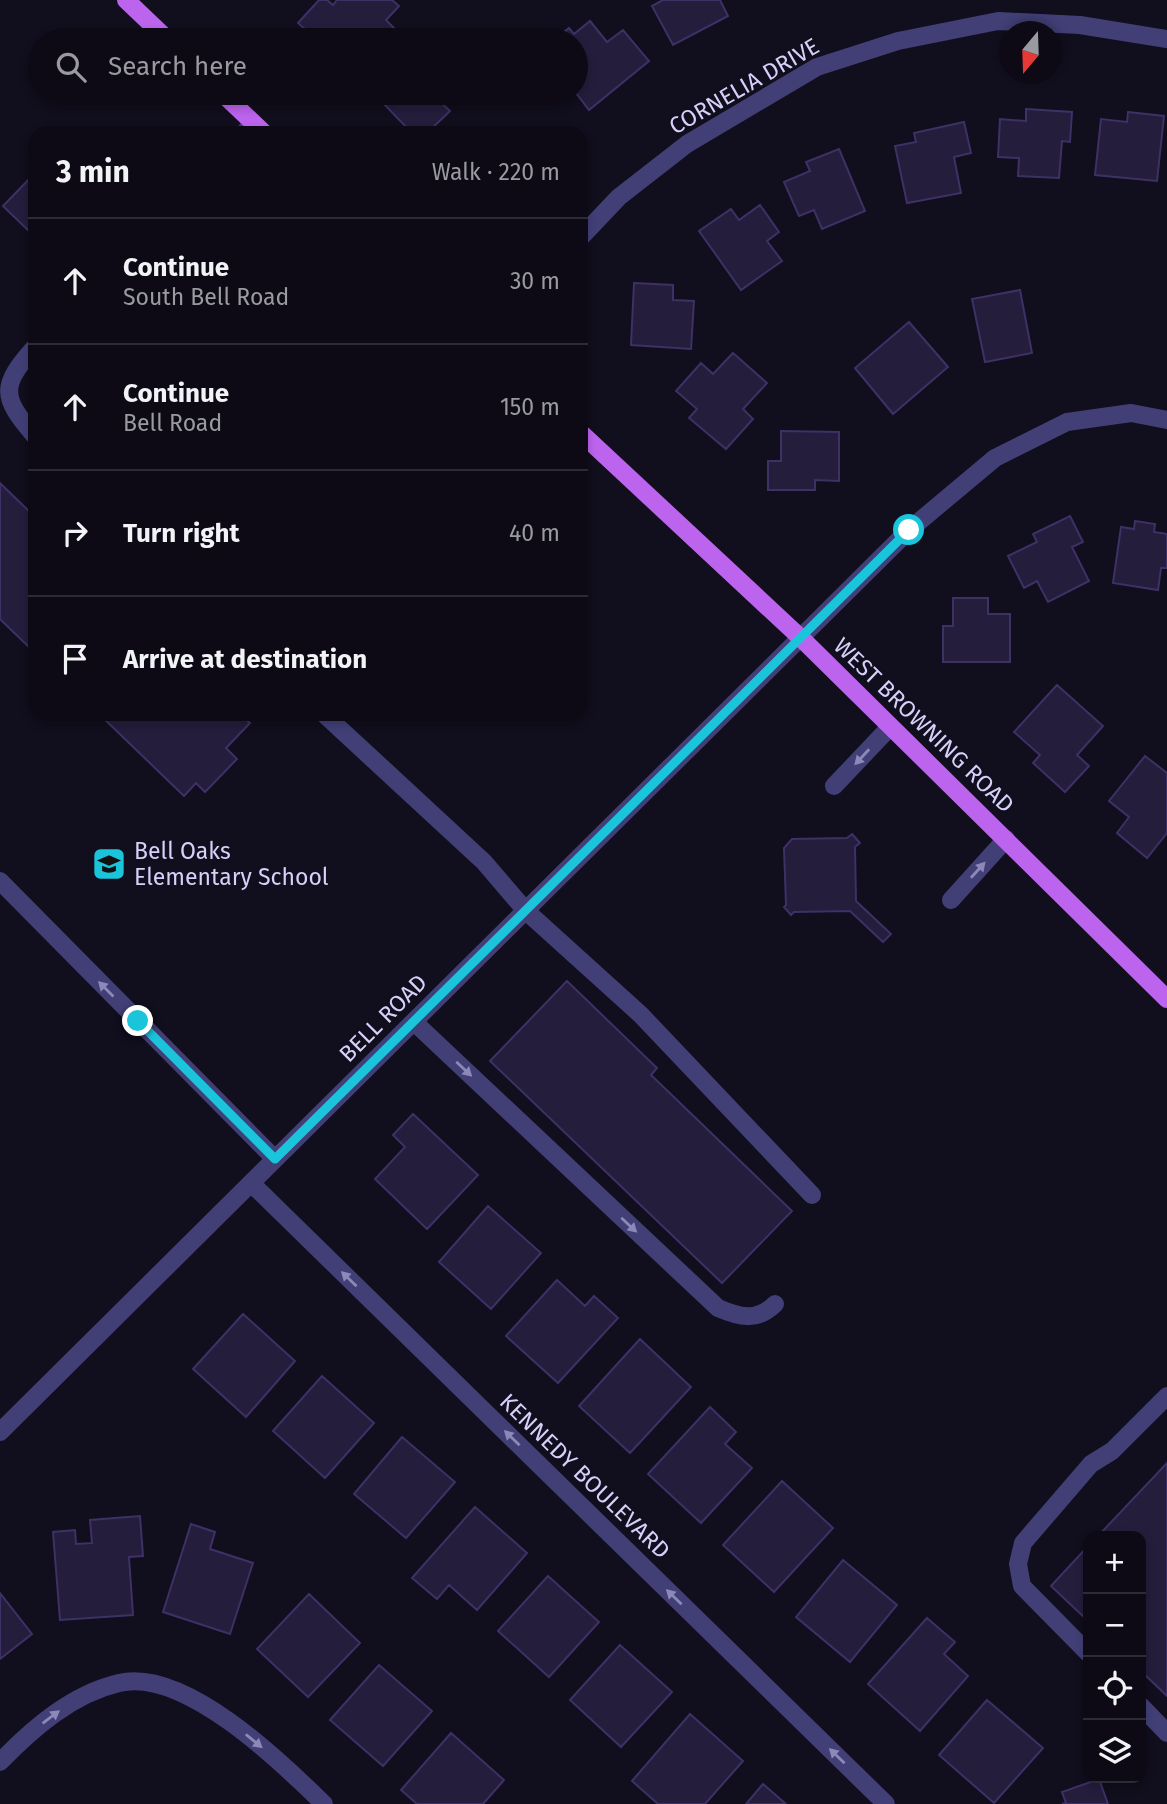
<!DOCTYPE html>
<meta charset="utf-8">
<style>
:root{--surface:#0d0a16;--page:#16131f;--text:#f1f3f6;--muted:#9a9aa1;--line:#2d2b35}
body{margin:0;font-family:"Fira Sans",sans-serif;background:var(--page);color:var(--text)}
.controls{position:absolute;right:21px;bottom:21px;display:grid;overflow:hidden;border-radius:14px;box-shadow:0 4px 10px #0003}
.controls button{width:63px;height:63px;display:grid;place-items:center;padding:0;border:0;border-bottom:2px solid var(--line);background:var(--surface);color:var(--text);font:35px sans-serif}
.compass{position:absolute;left:999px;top:21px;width:63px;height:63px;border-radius:50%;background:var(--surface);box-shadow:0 4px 10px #0003;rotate:199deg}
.stop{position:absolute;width:21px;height:21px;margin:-16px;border:5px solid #1ac5dc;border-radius:50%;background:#fff}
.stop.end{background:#1ac5dc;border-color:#fff;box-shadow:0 2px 7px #0008}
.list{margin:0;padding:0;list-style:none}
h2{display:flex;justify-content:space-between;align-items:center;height:91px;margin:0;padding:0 28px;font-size:30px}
h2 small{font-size:23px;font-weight:400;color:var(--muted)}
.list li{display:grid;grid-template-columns:46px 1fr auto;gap:21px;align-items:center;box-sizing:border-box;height:126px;padding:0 28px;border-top:2px solid var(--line)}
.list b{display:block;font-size:26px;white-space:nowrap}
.list p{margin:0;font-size:23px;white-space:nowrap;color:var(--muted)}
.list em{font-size:23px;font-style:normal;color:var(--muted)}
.icon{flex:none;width:38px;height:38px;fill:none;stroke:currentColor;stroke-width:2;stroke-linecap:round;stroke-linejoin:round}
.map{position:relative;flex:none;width:1167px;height:1804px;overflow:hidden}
.search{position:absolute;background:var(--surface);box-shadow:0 4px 10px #0003;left:28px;top:28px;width:560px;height:77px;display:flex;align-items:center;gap:18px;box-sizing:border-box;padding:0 24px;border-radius:38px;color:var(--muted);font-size:26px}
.panel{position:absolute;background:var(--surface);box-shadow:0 4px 10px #0003;left:28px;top:126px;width:560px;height:595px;border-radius:21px}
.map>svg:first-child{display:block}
.building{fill:#241d3c;stroke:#3d3166;stroke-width:2}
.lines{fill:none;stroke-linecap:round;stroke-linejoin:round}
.minor{stroke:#423f77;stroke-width:18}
.major{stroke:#bc64ed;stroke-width:18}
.oneway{fill:#8c88b8}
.route{stroke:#1ac5dc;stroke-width:9}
.labels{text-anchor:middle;stroke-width:5;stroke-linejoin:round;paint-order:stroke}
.street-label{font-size:23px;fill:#d6d0fa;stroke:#110e1d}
.poi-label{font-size:23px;fill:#d6d0fa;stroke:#110e1d;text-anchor:start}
</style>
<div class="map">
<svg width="1167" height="1804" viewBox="0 0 1167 1804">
<rect width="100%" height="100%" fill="#110e1d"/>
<path class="building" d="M319 0H327L333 5 337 0H392L399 6 386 20 394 28 383 40H317L298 23Z
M663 0H720L728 16 673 45 652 6Z
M590 21 607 42 623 30 649 61 589 110 576 93V40L555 39 569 28 574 34Z
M378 93H446L438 100 450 111 427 133H412L375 95Z
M1026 109 1072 112 1070 142 1062 141 1059 178 1018 176 1019 158 998 157 1000 119 1026 121Z
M1128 112 1164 116 1157 181 1095 175 1101 119 1127 122Z
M964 122 971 153 954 157 961 193 907 203 895 146 916 142 914 133Z
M839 149 865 211 822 229 814 210 799 216 784 182 810 171 806 162Z
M35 173V237L3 206Z
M760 205 779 232 767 241 782 261 741 290 699 231 731 209 739 220Z
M634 283 673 285V300L694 301 691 349 631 345Z
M1020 290 1032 353 985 362 972 299Z
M909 322 948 367 893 414 855 368Z
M733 353 767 383 743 409 753 419 726 449 689 418 697 409 676 391 701 363 713 374Z
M781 431 839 432V481L815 480V490H768V461H781Z
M0 483 35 517V653L0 619Z
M1070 516 1083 542 1072 547 1089 581 1048 602 1037 581 1024 588 1008 556 1037 542 1033 534Z
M1135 521 1155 524 1154 532 1167 534V568H1161L1158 590 1113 583 1121 527 1134 529Z
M953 598H988V614H1010V662H943V626H953Z
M1057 685 1103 726 1077 755 1089 766 1065 792 1033 763 1040 755 1014 732Z
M99 714H240L250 723 226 748 237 759 205 792 196 783 184 796Z
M1145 756 1167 773V833L1147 858 1117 833 1129 817 1109 801Z
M852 834 860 843 855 847 856 901 891 934 883 942 850 911 794 912 791 915 784 907 786 905 784 848 792 839 847 838Z
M567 981 657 1068 651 1075 792 1211 722 1283 490 1061Z
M413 1114 478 1175 427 1229 375 1179 405 1147 393 1135Z
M488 1206 541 1253 491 1309 439 1262Z
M557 1280 585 1306 594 1296 618 1318 558 1383 506 1336Z
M243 1314 295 1361 246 1417 193 1369Z
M640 1339 691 1387 630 1453 579 1406Z
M322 1376 374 1423 325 1478 273 1431Z
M710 1407 736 1432 725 1444 752 1468 701 1523 648 1474Z
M402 1437 455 1482 406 1538 354 1494Z
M1167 1463V1696L1141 1671V1536H1098Z
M782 1481 833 1528 774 1592 723 1545Z
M475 1507 527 1553 477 1610 449 1585 437 1599 412 1578Z
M140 1516 143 1556 129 1557 133 1615 60 1620 53 1532 75 1530 76 1544 92 1543 90 1520Z
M191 1524 215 1532 210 1549 253 1563 230 1634 163 1612Z
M1088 1546V1621L1051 1586Z
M843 1560 897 1605 850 1662 796 1617Z
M548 1576 599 1622 549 1677 498 1631Z
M0 1593 32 1634 0 1659Z
M309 1594 360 1643 308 1697 257 1649Z
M927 1618 955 1642 944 1654 968 1676 920 1731 868 1684Z
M620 1645 672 1692 621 1747 570 1700Z
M379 1665 432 1711 383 1766 330 1720Z
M987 1700 1043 1748 994 1803 939 1755Z
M690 1714 743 1761 705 1804H658L632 1781Z
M451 1733 504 1780 483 1804H417L401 1790Z
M1099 1779 1108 1804H1062L1066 1803 1062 1792Z
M763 1784 786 1804H746Z"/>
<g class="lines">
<path class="minor" d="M244 133 253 123
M581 237 619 197 687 144 817 67 898 41 998 21 1080 25 1167 39
M35 347C0 386 1 397 35 436
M324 714 484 862 526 911 641 1015 812 1195
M834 786 890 727
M0 881 275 1159
M951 900 1006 839
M414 1022 718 1308C739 1317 757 1322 775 1304
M251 1183 886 1804
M0 1432 909 530 995 458 1067 422 1131 413 1167 420
M1088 1653 1022 1586 1018 1564 1023 1543 1091 1464 1112 1451 1167 1396
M1141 1706 1167 1733
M0 1762C33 1728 72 1694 119 1683 184 1667 281 1762 324 1804"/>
<path class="major" d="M126 0 168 40
M222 93 264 133
M581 433 802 639 1167 999"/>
</g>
<defs><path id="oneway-solid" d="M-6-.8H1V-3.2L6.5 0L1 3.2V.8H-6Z" transform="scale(1.75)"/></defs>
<g class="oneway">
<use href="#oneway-solid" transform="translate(862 757) rotate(133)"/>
<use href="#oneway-solid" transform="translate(978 870) rotate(-48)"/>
<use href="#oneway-solid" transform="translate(106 989) rotate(-135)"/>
<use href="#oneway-solid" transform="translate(464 1069) rotate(43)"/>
<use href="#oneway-solid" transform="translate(629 1225) rotate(43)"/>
<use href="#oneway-solid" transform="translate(349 1279) rotate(-136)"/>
<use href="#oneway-solid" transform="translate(512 1438) rotate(-136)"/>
<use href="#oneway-solid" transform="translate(674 1597) rotate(-136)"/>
<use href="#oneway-solid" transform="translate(51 1717) rotate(-37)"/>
<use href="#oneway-solid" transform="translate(254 1741) rotate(39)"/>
<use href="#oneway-solid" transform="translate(837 1756) rotate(-136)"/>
</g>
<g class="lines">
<path class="route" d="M138 1021 275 1159 909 530"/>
</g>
<defs>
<symbol id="school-square" viewBox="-11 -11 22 22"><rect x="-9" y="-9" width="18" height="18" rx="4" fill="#1ac5dc" stroke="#110e1d"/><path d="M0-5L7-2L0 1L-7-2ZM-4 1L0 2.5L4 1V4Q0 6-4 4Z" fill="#111"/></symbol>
</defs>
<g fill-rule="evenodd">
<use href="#school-square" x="90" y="845" width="38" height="38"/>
</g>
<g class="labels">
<g class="street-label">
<text transform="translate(744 86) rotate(-30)" y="8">CORNELIA DRIVE</text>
<text transform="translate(924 725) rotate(44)" y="8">WEST BROWNING ROAD</text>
<text transform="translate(383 1018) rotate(-45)" y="8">BELL ROAD</text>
<text transform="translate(585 1476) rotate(44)" y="8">KENNEDY BOULEVARD</text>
</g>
<g class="poi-label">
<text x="134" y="859">Bell Oaks<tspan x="134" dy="26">Elementary School</tspan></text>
</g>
</g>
</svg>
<div class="controls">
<button>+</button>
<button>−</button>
<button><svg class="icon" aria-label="locate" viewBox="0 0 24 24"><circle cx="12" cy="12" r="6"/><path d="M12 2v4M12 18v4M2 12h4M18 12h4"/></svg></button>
<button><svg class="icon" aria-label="layers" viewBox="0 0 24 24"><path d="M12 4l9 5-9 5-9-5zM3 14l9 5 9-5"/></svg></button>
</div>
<svg class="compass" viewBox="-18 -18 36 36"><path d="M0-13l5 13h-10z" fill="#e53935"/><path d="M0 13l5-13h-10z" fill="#9a9aa1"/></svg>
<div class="stop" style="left:909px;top:530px"></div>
<div class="stop end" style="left:138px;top:1021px"></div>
<div class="search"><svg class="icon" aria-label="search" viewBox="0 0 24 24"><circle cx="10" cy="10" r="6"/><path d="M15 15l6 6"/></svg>Search here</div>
<section class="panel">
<h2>3 min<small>Walk · 220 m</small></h2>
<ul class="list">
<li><svg class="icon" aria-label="ahead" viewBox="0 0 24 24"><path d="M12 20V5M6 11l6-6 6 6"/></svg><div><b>Continue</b><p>South Bell Road</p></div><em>30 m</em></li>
<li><svg class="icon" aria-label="ahead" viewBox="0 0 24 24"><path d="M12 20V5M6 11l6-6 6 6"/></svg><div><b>Continue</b><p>Bell Road</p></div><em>150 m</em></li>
<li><svg class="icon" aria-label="right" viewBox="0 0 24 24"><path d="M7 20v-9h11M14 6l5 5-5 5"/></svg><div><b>Turn right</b></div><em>40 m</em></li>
<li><svg class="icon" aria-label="arrive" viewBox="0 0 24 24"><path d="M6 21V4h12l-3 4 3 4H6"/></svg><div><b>Arrive at destination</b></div></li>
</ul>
</section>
</div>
